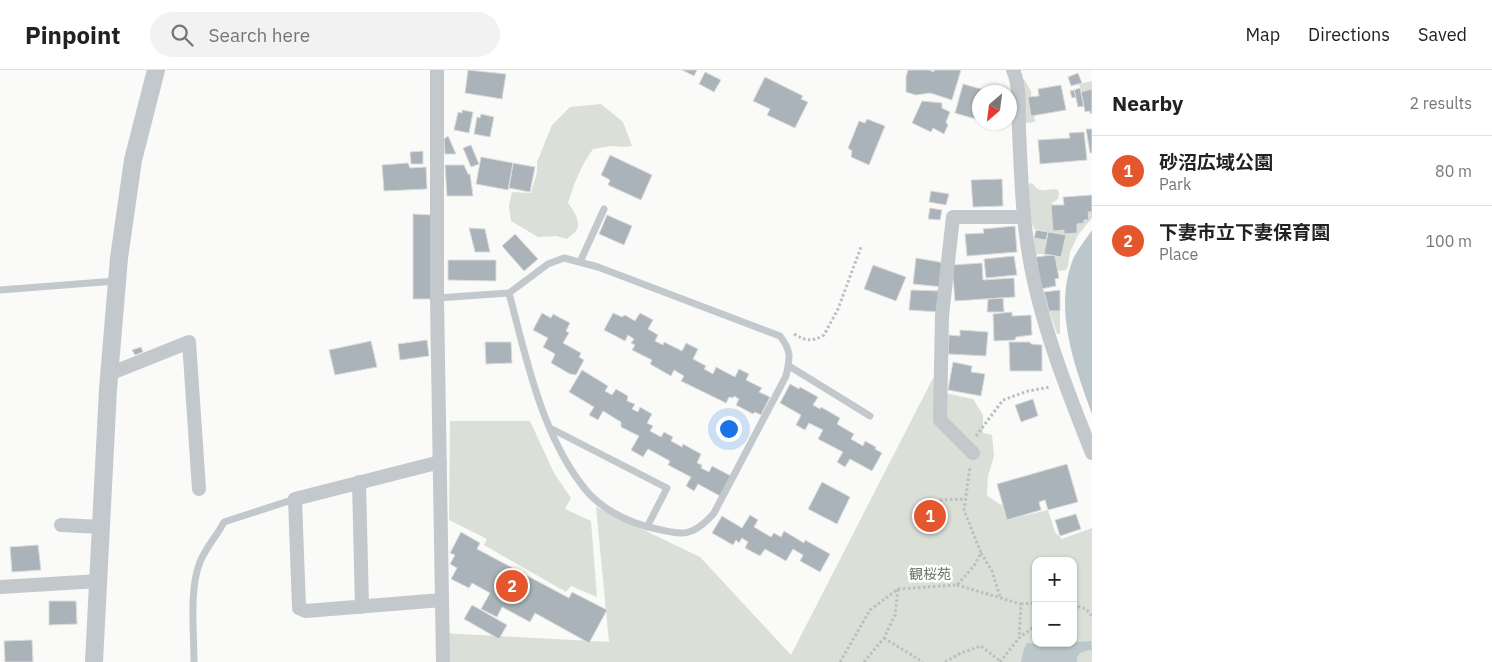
<!DOCTYPE html>
<meta charset="utf-8">
<style>
:root{--surface:#fff;--page:#f2f2f2;--text:#222;--muted:#767676;--line:#e0e0e0;--accent:#e4572e}
body{margin:0;font-family:"IBM Plex Sans","Noto Sans JP",sans-serif;background:var(--page);color:var(--text)}
.controls{position:absolute;right:15px;bottom:15px;display:grid;overflow:hidden;border-radius:10px;box-shadow:0 1px 4px #0004}
.controls button{width:45px;height:45px;display:grid;place-items:center;padding:0;border:0;border-bottom:1px solid var(--line);background:var(--surface);color:var(--text);font:25px sans-serif}
.compass{position:absolute;left:972px;top:15px;width:45px;height:45px;border-radius:50%;background:var(--surface);box-shadow:0 1px 4px #0004;rotate:208deg}
.you{position:absolute;left:728px;top:358px;width:18px;height:18px;margin:-12px;border:4px solid #fff;border-radius:50%;background:#1a73e8;box-shadow:0 0 0 8px #1a73e833}
.badge{display:grid;place-items:center;width:32px;height:32px;border-radius:50%;background:var(--accent);color:#fff;font-size:16px;font-weight:700}
.pin{position:absolute;translate:-50% -50%;border:2px solid #fff;box-shadow:0 1px 5px #0006}
.list{margin:0;padding:0;list-style:none}
h2{display:flex;justify-content:space-between;align-items:center;height:65px;margin:0;padding:0 20px;font-size:21px}
h2 small{font-size:16px;font-weight:400;color:var(--muted)}
.list li{display:grid;grid-template-columns:32px 1fr auto;gap:15px;align-items:center;box-sizing:border-box;height:70px;padding:0 20px;border-top:1px solid var(--line)}
.list b{display:block;font-size:19px;white-space:nowrap}
.list p{margin:0;font-size:16px;white-space:nowrap;color:var(--muted)}
.list em{font-size:16px;font-style:normal;color:var(--muted)}
.icon{flex:none;width:28px;height:28px;fill:none;stroke:currentColor;stroke-width:2;stroke-linecap:round;stroke-linejoin:round}
.map{position:relative;flex:none;width:1092px;height:592px;overflow:hidden}
header{display:flex;align-items:center;gap:30px;box-sizing:border-box;height:70px;padding:0 25px;background:var(--surface);border-bottom:1px solid var(--line)}
header strong{font-size:24px}
nav{display:flex;gap:28px;margin-inline-start:auto;font-size:18px}
.search{width:350px;height:45px;background:var(--page);display:flex;align-items:center;gap:12px;box-sizing:border-box;padding:0 18px;border-radius:28px;color:var(--muted);font-size:19px}
main{display:flex}
aside{flex:1;background:var(--surface)}
.map>svg:first-child{display:block}
.green{fill:#dadfd7;fill-rule:evenodd}
.water{fill:#bbc7cb}
.building{fill:#aab3b9;stroke:#dcdcda}
.lines{fill:none;stroke-linecap:round;stroke-linejoin:round}
.path{stroke:#bbbfc2;stroke-width:3;stroke-dasharray:2.5 2.5;stroke-linecap:butt}
.service{stroke:#c3c8cc;stroke-width:7}
.minor{stroke:#c3c8cc;stroke-width:14}
.tertiary{stroke:#c3c8cc;stroke-width:18}
.labels{text-anchor:middle;stroke-width:5;stroke-linejoin:round;paint-order:stroke}
.park-label{font-size:14px;fill:#687a64;stroke:#fff}
</style>
<header>
<strong>Pinpoint</strong>
<div class="search"><svg class="icon" aria-label="search" viewBox="0 0 24 24"><circle cx="10" cy="10" r="6"/><path d="M15 15l6 6"/></svg>Search here</div>
<nav><a>Map</a><a>Directions</a><a>Saved</a></nav>
</header>
<main>
<div class="map">
<svg width="1092" height="592" viewBox="0 0 1092 592">
<rect width="100%" height="100%" fill="#fafaf8"/>
<path class="green" d="M1024 9 1031 21V27L1028 28 1031 46H1034L1035 52 1025 53 1022 10Z
M1092 11V19L1081 22 1079 14Z
M601 34 623 52 632 76 625 77 611 76 593 79C581 95 574 114 568 133 573 140 582 152 576 161 574 164 570 165 567 169L556 166 538 167 511 151 509 136 512 122 531 123 537 102V92L552 55 570 37Z
M1032 113C1034 115 1035 117 1038 119 1044 123 1051 117 1058 120 1060 124 1059 128 1056 131L1053 132 1051 135 1054 161 1064 160V164L1077 163V154L1084 153V150H1089L1088 142H1092V148L1078 165 1070 182 1068 197 1066 200 1058 201 1055 186 1061 187 1065 165 1034 159 1032 154 1026 123 1029 114Z
M1030 168 1046 170 1044 184H1037V187H1035Z
M1049 241H1060V264H1057Z
M933 308 940 322 973 329 983 345V363L992 365 994 386 988 406 987 426 1003 436 1007 450 1048 440 1055 462 1062 469 1092 458V592H443V563L609 572 596 437 700 487 791 585ZM1036 491H1073V573H1036Z
M450 351H530L554 403 571 428 565 439 591 451 597 527 571 516 566 522 484 475 487 469 449 450Z"/>
<path class="water" d="M1092 160V344C1075 297 1053 240 1073 189 1078 179 1086 169 1092 160Z
M1091 571 1092 580C1084 581 1076 582 1077 592H1021L1024 579 1027 573 1043 575Z"/>
<path class="building" d="M468 0 506 4 502 29 465 23Z
M682 0H697L694 6Z
M908 0H929L934 2V0H961L952 30 930 23 916 25 906 22V7Z
M705 2 721 10 714 22 699 14Z
M1078 3 1082 13 1071 16 1068 7Z
M765 7 803 26 801 29 808 32 795 58 767 45 770 39 753 31Z
M963 14 992 22H979V50L955 43Z
M1061 15 1066 40 1031 46 1028 27 1039 26 1038 19Z
M1080 18 1084 36 1078 37 1074 20Z
M1092 19V43L1090 44V41L1085 42 1081 22Z
M1074 20 1076 27 1072 28 1070 21Z
M922 31 942 33V38L950 42 946 52 948 55 944 64 933 58 931 62 912 53Z
M462 40 473 42 469 63 454 60 458 42 462 43Z
M481 44 494 47 490 67 474 64 477 47 480 48Z
M867 49 885 56 869 95 851 87 852 81 848 78 859 51 865 53Z
M1086 59H1092V83H1090Z
M1084 62 1087 90 1040 94 1038 70 1070 68 1069 63Z
M448 66 456 84H445L444 69Z
M471 75 479 94 471 97 463 78Z
M423 81V94H411L410 82Z
M610 85 652 105 641 130 608 115 610 110 601 105Z
M481 87 513 93 508 120 476 114Z
M408 93 410 98 426 97 427 119 384 121 382 95Z
M513 93 535 97 530 122 509 118Z
M445 95H464L468 104H470L473 126H447Z
M1002 109 1003 136 973 137 971 110Z
M931 121 949 124 946 135 929 132Z
M1092 125V142H1088L1089 150H1084V153L1077 154V163L1064 164V160L1053 161 1051 135H1064L1063 127Z
M930 138 942 140 940 150 928 149Z
M413 144 432 145 431 229H413Z
M607 145 632 156 624 175 599 164Z
M1015 156 1017 182 967 186 965 164 984 163 983 159Z
M469 158 485 159 490 182H475Z
M1036 160 1048 162 1046 170 1034 168Z
M1048 162 1066 165 1061 187 1044 184Z
M515 164 538 189 524 201 502 176Z
M1052 185 1055 186 1059 208 1055 209 1056 216 1041 219 1036 187Z
M1014 186 1017 205 986 208 984 189Z
M916 188 945 193 943 217 913 214Z
M448 190H496V211L448 210Z
M982 193 983 210 1014 208 1015 227 955 231 952 195Z
M873 195 906 207 896 231 864 219Z
M911 220 940 221 939 242 909 240Z
M1060 220V241H1049L1044 222Z
M1003 228 1004 242H987L988 229Z
M1012 242V246L1031 245 1032 265 1016 267 1015 270 994 271 993 244Z
M542 243 551 248 553 244 570 253 566 261 569 263 563 273 581 283 579 287 584 290 576 305 570 304 551 293 555 284 543 277 548 268 533 260Z
M613 243 622 247 625 245 635 251 640 243 653 250 648 259 658 265 655 271 663 275 664 272 682 281 686 273 698 279 693 289 706 296 704 299 713 304 716 297 735 307 739 299 749 304 746 310 762 318 759 322 770 327 761 345 755 342 753 344 736 335 739 329 734 326 733 328 729 327 726 333 681 311 684 306 674 300 671 306 650 294 652 290 632 280 635 275 631 273 634 269 628 265 625 271 604 260Z
M960 260 988 262 986 286 948 284 949 265 960 266Z
M427 270 429 286 400 290 398 274Z
M371 271 377 297 335 305 329 280Z
M485 272H511L512 293 486 294Z
M1009 272H1030L1031 274 1042 275V301H1010Z
M141 277 143 282 135 285 132 280Z
M953 292 972 296 971 302 985 304 981 326 948 320Z
M582 300 608 316 605 321 612 325 616 319 628 326 627 331 635 334 632 339 638 342 640 337 652 344 647 353 653 356 650 361 661 367 664 362 673 367 671 371 682 377 683 374 701 384 697 393 702 395 701 398 709 402 712 396 731 406 720 426 698 414 694 421 686 416 691 407 668 395 670 391 648 379 643 387 631 380 639 366 621 357V352L603 341 598 350 589 345 594 337 569 322Z
M790 314 799 319 800 317 818 327 813 335 820 339 821 337 840 348 837 354 854 364 851 369 863 376 865 371 876 377 875 379 882 383 872 401 850 389 845 397 837 392 843 382 818 369 823 360 809 353 805 360 796 355 801 345 780 333Z
M1033 329 1038 346 1021 352 1015 335Z
M1067 394 1078 432 1048 440 1045 430 1039 432 1041 440 1007 450 997 414Z
M822 412 850 427 837 454 808 439Z
M1076 444 1081 459 1060 466 1055 450Z
M750 445 758 450 754 457 771 467 774 463 781 467 784 461 804 473 805 470 830 484 820 502 800 491 803 485 793 479 786 491 765 479 760 486 745 478 748 472 742 468 739 473 736 470 733 475 712 463 722 446 742 458Z
M461 462 480 473 477 479 569 528 572 522 607 540 589 573 535 543 530 552 502 537 497 547 481 539 490 523 472 513 469 518 451 509 457 498 450 494 455 485 450 483Z
M38 475 41 500 12 502 10 477Z
M49 531H76L77 554 49 555Z
M472 535 507 555 499 569 464 549Z
M32 570 33 592H5L4 571Z"/>
<g class="lines">
<path class="path" d="M794 264C806 271 812 272 824 265L838 239 861 177
M976 366 1003 330 1028 321 1050 317
M940 430 965 429
M981 483 992 501 1000 527
M957 515 1021 534 1019 568
M1021 534 1036 533
M1073 535 1086 539 1092 546
M884 568 923 592
M840 592 870 540 898 519 957 515 974 496 981 483 964 440 970 397
M864 592 884 568 895 545 898 519
M945 592 961 583 981 576 1000 591
M1000 592 1019 568 1036 555"/>
<path class="service" d="M580 192 604 139
M0 220 116 211
M437 228 509 223C526 288 542 366 585 419 601 439 629 453 653 458 683 465 692 468 714 443L786 306C790 287 792 282 780 266L598 197 564 188 548 194 509 223
M789 296 870 346
M550 358 667 418 647 457
M194 592C194 562 189 519 200 492 206 477 217 466 224 452L295 429"/>
<path class="minor" d="M437 0V228L443 592
M1013 0C1021 18 1018 41 1019 60 1021 102 1022 144 1029 185 1040 252 1067 320 1092 383
M109 304 189 272 199 419
M973 383 940 350 942 246 953 147H1024
M440 392 295 429 299 538 306 541 442 530
M359 412 362 537
M61 455 101 457
M0 517 99 511"/>
<path class="tertiary" d="M94 592 108 319 119 188 133 90 156 0"/>
</g>
<g class="labels">
<g class="park-label">
<text x="930" y="509">観桜苑</text>
</g>
</g>
</svg>
<div class="controls">
<button>+</button>
<button>−</button>
</div>
<svg class="compass" viewBox="-18 -18 36 36"><path d="M0-13l5 13h-10z" fill="#e53935"/><path d="M0 13l5-13h-10z" fill="#767676"/></svg>
<div class="you"></div>
<div class="pin badge" style="left:930px;top:446px">1</div>
<div class="pin badge" style="left:512px;top:516px">2</div>
</div>
<aside>
<h2>Nearby<small>2 results</small></h2>
<ul class="list">
<li><span class="badge">1</span><div><b>砂沼広域公園</b><p>Park</p></div><em>80 m</em></li>
<li><span class="badge">2</span><div><b>下妻市立下妻保育園</b><p>Place</p></div><em>100 m</em></li>
</ul>
</aside>
</main>
